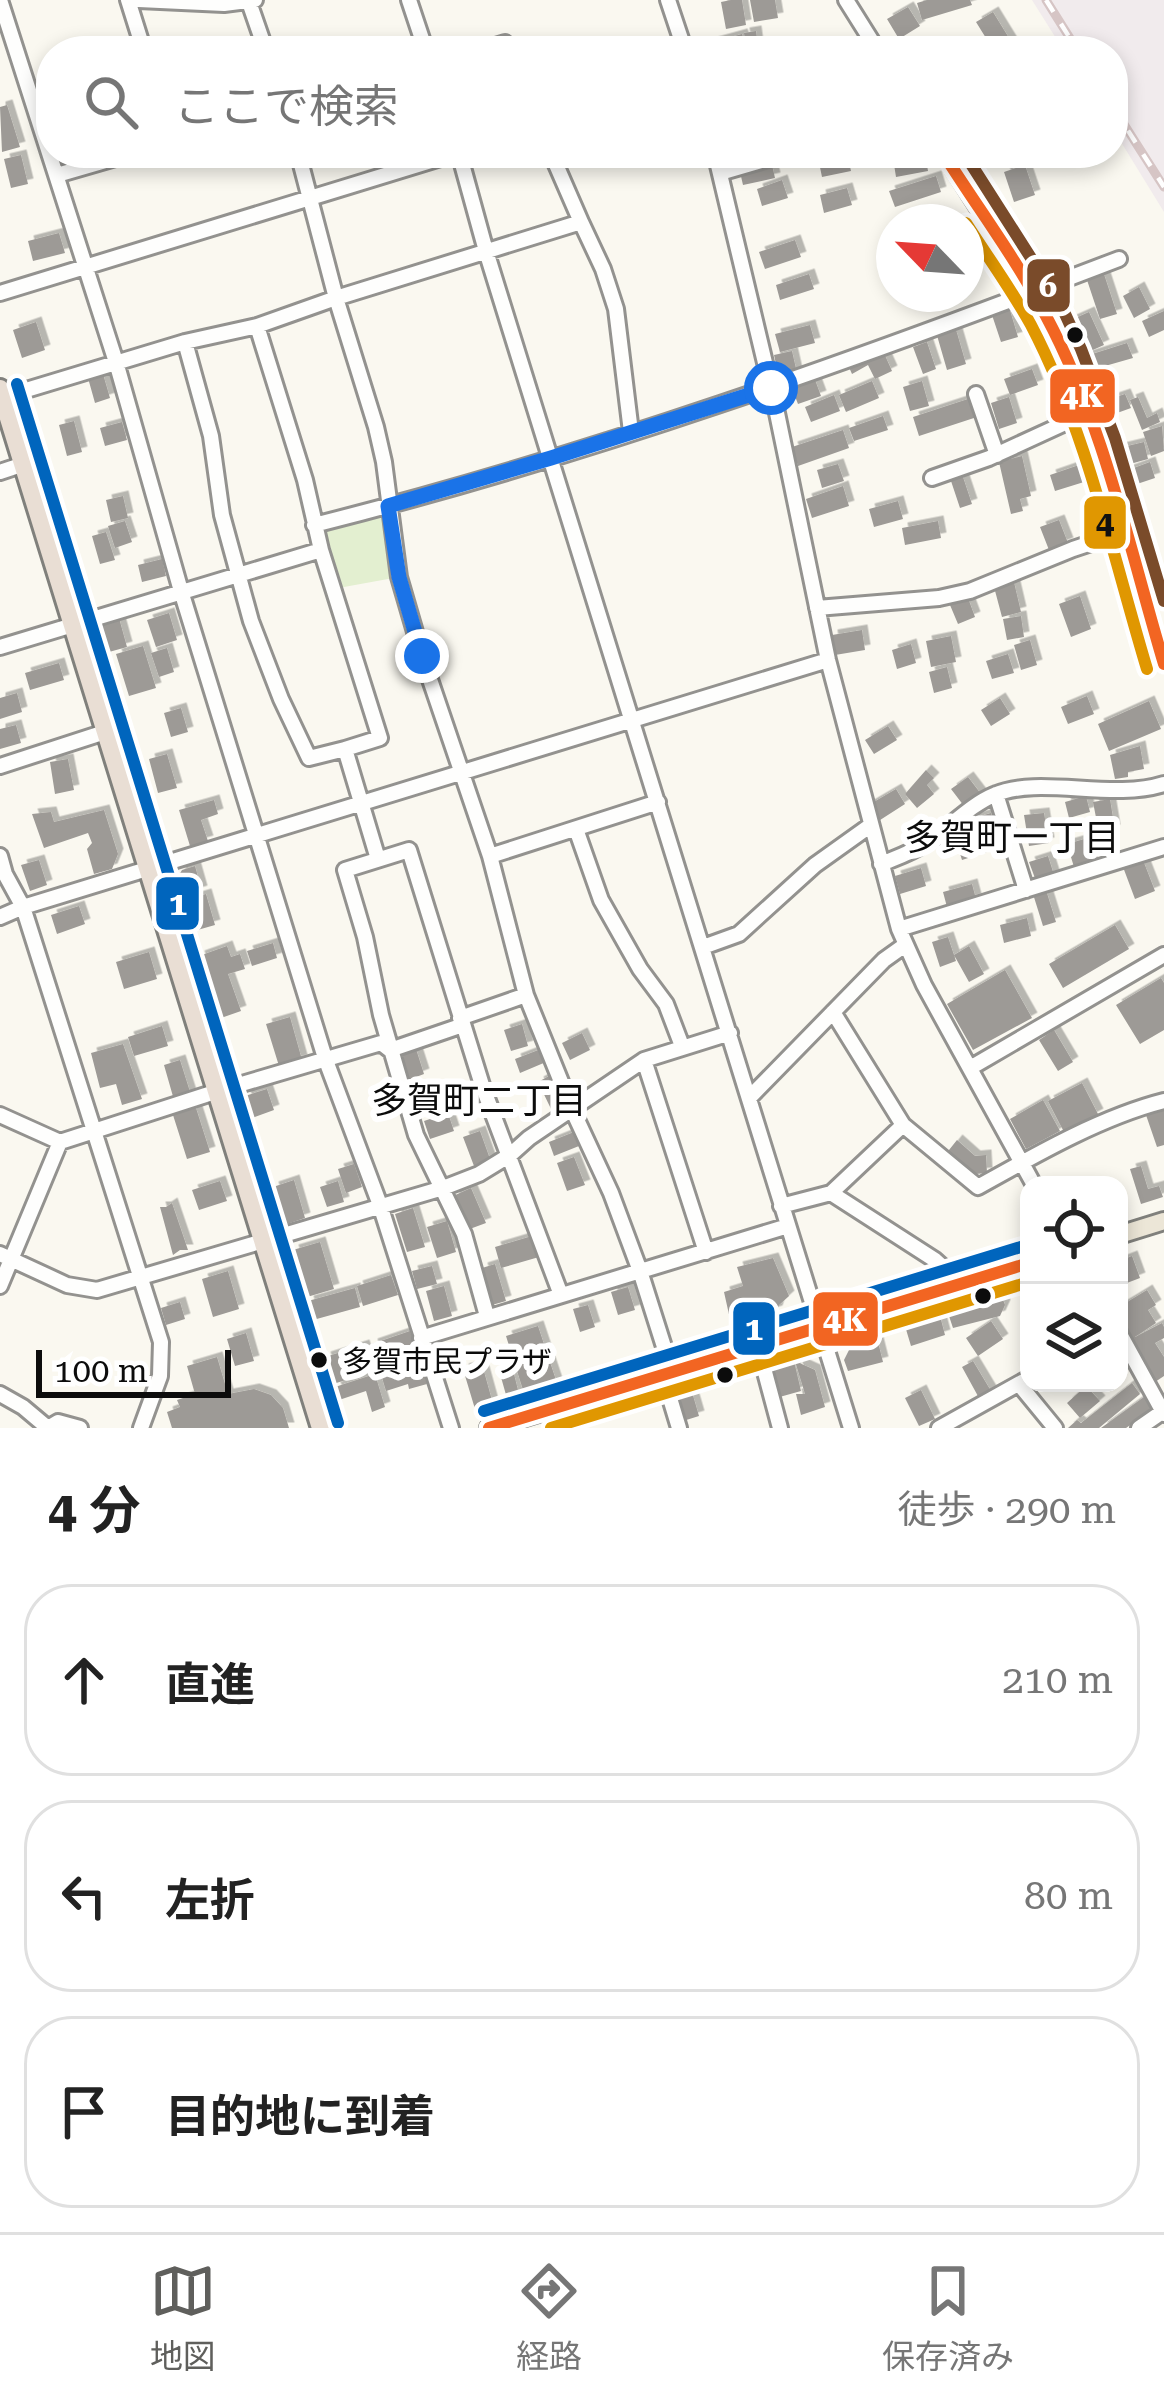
<!DOCTYPE html>
<html lang="ja">
<meta charset="utf-8">
<style>
:root{--surface:#fff;--page:#f6f6f6;--text:#222;--muted:#767676;--line:#e0e0e0;--accent:#5f5f5c}
body{margin:0;font-family:"Roboto Serif","Noto Sans JP",serif;background:var(--page);color:var(--text)}
.controls{position:absolute;right:36px;bottom:36px;display:grid;overflow:hidden;border-radius:24px;box-shadow:0 6px 18px #0003}
.controls button{width:108px;height:108px;display:grid;place-items:center;padding:0;border:0;border-bottom:3px solid var(--line);background:var(--surface);color:var(--text);font:60px sans-serif}
.compass{position:absolute;left:876px;top:204px;width:108px;height:108px;border-radius:50%;background:var(--surface);box-shadow:0 6px 18px #0003;rotate:295deg}
.scale{position:absolute;left:36px;bottom:30px;width:195px;box-sizing:border-box;padding-left:12px;border:6px solid #0c0c0c;border-top:0;font-size:33px;line-height:42px;white-space:nowrap;color:#0c0c0c;-webkit-text-stroke:9px #fff;paint-order:stroke}
.stop{position:absolute;width:36px;height:36px;margin:-27px;border:9px solid #1a73e8;border-radius:50%;background:#fff}
.stop.end{background:#1a73e8;border-color:#fff;box-shadow:0 3px 12px #0008}
.list{margin:0;padding:0;list-style:none}
h2{display:flex;justify-content:space-between;align-items:center;height:156px;margin:0;padding:0 48px;font-size:51px}
h2 small{font-size:39px;font-weight:400;color:var(--muted)}
.list li{display:grid;grid-template-columns:78px 1fr auto;gap:36px;align-items:center;box-sizing:border-box;height:192px;margin:0 24px 24px;padding:0 24px;border:3px solid var(--line);border-radius:48px}
.list b{display:block;font-size:45px;white-space:nowrap}
.list em{font-size:39px;font-style:normal;color:var(--muted)}
.icon{flex:none;width:66px;height:66px;fill:none;stroke:currentColor;stroke-width:2;stroke-linecap:round;stroke-linejoin:round}
.map{position:relative;flex:none;width:1164px;height:1428px;overflow:hidden}
.search{position:absolute;background:var(--surface);box-shadow:0 6px 18px #0003;left:36px;right:36px;top:36px;height:132px;display:flex;align-items:center;gap:30px;box-sizing:border-box;padding:0 42px;border-radius:48px;color:var(--muted);font-size:45px}
.sheet{height:804px;background:var(--surface)}
nav{display:flex;justify-content:space-around;align-items:center;box-sizing:border-box;height:168px;border-top:3px solid var(--line);background:var(--surface);font-size:33px;color:var(--muted)}
nav a{display:grid;justify-items:center;gap:6px}
nav .on{color:var(--accent)}
.map>svg:first-child{display:block}
.industrial{fill:#f1ebed}
.green{fill:#e3efd0}
.building{fill:#9d9a96;filter:url(#shadow)}
.lines{fill:none;stroke-linecap:round;stroke-linejoin:round}
.minor-casing{stroke:#93928f;stroke-width:20}
.major-casing{stroke:#80807c;stroke-width:22}
.highway-casing{stroke:#80807c;stroke-width:24}
.minor{stroke:#fefefd;stroke-width:14}
.major{stroke:#ece6d7;stroke-width:16}
.highway{stroke:#e9ded4;stroke-width:18}
.rail-casing{stroke:#d6c5c5;stroke-width:9}
.rail{stroke:#fff;stroke-width:4.5;stroke-dasharray:14;stroke-linecap:butt}
.bus-1-casing{stroke:#fff;stroke-width:21}
.bus-2-casing{stroke:#fff;stroke-width:21}
.bus-3-casing{stroke:#fff;stroke-width:21}
.bus-4-casing{stroke:#fff;stroke-width:21}
.bus-1{stroke:#f26522;stroke-width:12}
.bus-2{stroke:#e09701;stroke-width:12}
.bus-3{stroke:#0065bd;stroke-width:12}
.bus-4{stroke:#7a4b2a;stroke-width:12}
.route{stroke:#1a73e8;stroke-width:15}
.bus-dot{fill:#0c0c0c;stroke:#fff;stroke-width:4.5}
.labels{text-anchor:middle;stroke-width:12;stroke-linejoin:round;paint-order:stroke}
.bus-label{font-size:30px;fill:#0c0c0c;stroke:#fff;text-anchor:start}
.neighbourhood-label{font-size:36px;fill:#0c0c0c;stroke:#fff}
.line-badge{stroke:#fff;stroke-width:4.5}
.badge-label{font-size:33px;text-anchor:middle;font-weight:bold;fill:#fff}
.pale-badge-label{font-size:33px;text-anchor:middle;font-weight:bold;fill:#111}
</style>
<div class="map">
<svg width="1164" height="1428" viewBox="0 0 1164 1428">
<defs>
<filter id="shadow"><feDropShadow dx="5.5" dy="-5.5" stdDeviation="0" flood-color="#0004"/></filter>
</defs>
<rect width="100%" height="100%" fill="#faf8f0"/>
<path class="industrial" d="M1032 0H1164V212L1113 129V51H1064Z"/>
<path class="green" d="M388 507 399 577 333 589 314 525Z"/>
<path class="building" d="M731 0H742L746 25 726 29 721 2Z
M750 0H775L778 18 754 22Z
M927 0H970L972 5 922 20 917 3Z
M908 7 920 26 899 39 887 19Z
M993 12 1017 51H994L976 22Z
M756 31 758 46 779 42 780 51H747L744 33Z
M742 34 745 43 714 51H699L698 46Z
M7 105 20 147 2 152 0 107Z
M817 153H847L851 171 822 177Z
M925 153 928 171 896 177 893 158Z
M21 155 28 184 11 188 4 159Z
M772 165 775 178 743 185 740 172Z
M1025 165 1035 195 1014 202 1004 172Z
M936 176 941 192 895 207 889 191Z
M782 180 788 198 762 206 757 189Z
M847 188 852 205 824 213 820 195Z
M59 233 65 253 33 261 28 241Z
M795 240 801 257 765 269 759 252Z
M1103 271 1117 314 1100 319 1086 277Z
M809 274 814 289 780 300 776 285Z
M1139 287 1150 309 1134 318 1123 296Z
M1009 307 1018 337 1001 342 991 312Z
M1164 311V330L1149 337 1142 321Z
M1089 312 1104 345 1086 353 1071 320Z
M36 322 45 350 22 358 13 330Z
M810 325 815 343 780 352 775 334Z
M955 326 966 364 947 370 936 332Z
M927 342 936 369 923 374 913 347Z
M1127 343 1133 358 1091 370 1086 356Z
M792 351 797 373 779 378 774 355Z
M883 351 892 371 875 379 868 365 852 374 848 365Z
M1032 369 1038 385 1010 395 1004 379Z
M103 374 110 398 95 403 88 378Z
M814 377 821 396 798 404 791 386Z
M872 381 879 398 846 412 839 395Z
M922 381 929 406 910 411 903 387Z
M1125 394 1131 408 1106 417 1101 402Z
M834 395 840 411 811 422 805 407Z
M1009 397 1017 423 999 429 991 403Z
M1138 397 1147 418 1157 413 1160 422 1142 430 1130 400Z
M971 398 977 417 919 436 913 417Z
M883 416 888 430 854 441 849 428Z
M74 421 82 452 67 456 59 425Z
M122 422 127 440 105 446 100 428Z
M1162 426 1164 451 1151 456 1143 432Z
M843 430 849 448 798 466 792 447Z
M1144 442 1148 459 1123 466 1119 448Z
M1022 456 1031 496 1020 499 1023 511 1011 514 999 462Z
M1150 462 1155 478 1128 487 1123 472Z
M838 464 844 481 822 488 817 470Z
M1079 465 1084 482 1055 491 1050 475Z
M962 474 972 504 960 508 950 478Z
M843 486 849 506 812 518 806 499Z
M123 496 128 518 111 522 106 500Z
M898 501 903 519 874 527 869 509Z
M1059 520 1068 543 1049 550 1040 527Z
M125 521 132 542 115 548 108 526Z
M938 521 941 538 905 545 902 528Z
M106 532 115 560 100 564 92 536Z
M162 559 166 576 142 582 138 565Z
M1014 582 1021 612 1002 617 994 587Z
M1080 596 1091 629 1071 637 1059 604Z
M968 598 975 617 958 624 950 605Z
M169 613 177 640 156 647 147 620Z
M1021 616 1024 637 1007 640 1003 619Z
M119 618 127 647 109 652 101 624Z
M862 630 865 650 835 655 832 635Z
M951 636 956 662 931 667 926 641Z
M1030 640 1037 665 1021 670 1014 645Z
M911 644 916 663 897 669 892 650Z
M143 646 156 688 129 696 116 654Z
M167 648 174 672 159 677 151 653Z
M1008 654 1014 673 992 679 986 661Z
M59 663 64 680 30 690 25 673Z
M947 667 952 688 934 693 929 672Z
M17 693 22 712 0 719V698Z
M1087 696 1094 714 1068 724 1061 707Z
M1000 698 1010 714 991 726 981 710Z
M1149 701 1161 729 1109 751 1098 724Z
M181 708 188 732 171 737 164 713Z
M16 725 21 743 0 749V729Z
M888 726 897 740 874 754 865 740Z
M1140 746 1144 769 1128 772V777L1115 779 1110 755Z
M167 754 177 788 158 793 149 759Z
M68 759 74 790 55 794 50 762Z
M926 770 934 778 927 785 934 794 917 808 905 794Z
M968 777 981 794 964 806 951 789Z
M896 789 905 804 877 822 867 806Z
M1086 796 1090 812 1069 818 1065 802Z
M1110 799 1115 830 1099 833 1093 802Z
M214 800 218 814 201 820 208 841 190 846 179 810Z
M104 810 118 854 112 869 94 874 87 849 92 843 88 833 44 848 32 814 51 812 54 822Z
M991 813 1002 847 962 860 951 825Z
M1044 813 1049 843 1029 846 1024 815Z
M1091 837 1098 859 1074 867 1067 844Z
M1048 856 1054 875 1036 881 1029 862Z
M39 860 47 885 30 891 21 865Z
M1143 860 1155 891 1135 899 1123 867Z
M195 866 202 891 183 897 176 880 182 870Z
M921 868 926 886 900 894 895 876Z
M972 884 976 899 947 907 943 892Z
M1046 890 1056 922 1043 926 1033 894Z
M206 894 215 925 194 931 185 900Z
M79 906 85 924 57 934 51 915Z
M1027 918 1031 936 1004 943 1000 925Z
M1115 925 1129 949 1063 988 1049 964Z
M948 937 956 961 940 967 932 942Z
M273 943 277 958 252 966 247 951Z
M227 946 231 957 240 954 245 969 228 974 241 1011 221 1018 199 956Z
M969 946 984 974 969 982 954 955Z
M149 952 157 979 124 989 116 962Z
M1005 970 1032 1018 973 1050 947 1004Z
M1161 978 1164 983V1030L1140 1044 1116 1005Z
M290 1017 302 1060 279 1066 266 1024Z
M522 1024 528 1046 511 1051 504 1030Z
M162 1026 168 1046 134 1056 128 1037Z
M1054 1030 1073 1062 1058 1071 1039 1040Z
M582 1033 590 1050 570 1060 562 1043Z
M123 1044 142 1099 122 1105 116 1084 100 1088 91 1053Z
M416 1049 424 1074 408 1080 400 1054Z
M541 1049 546 1062 520 1073 515 1059Z
M180 1060 191 1095 174 1100 164 1065Z
M549 1076 564 1105 552 1111 538 1082Z
M1082 1083 1098 1114 1064 1132 1048 1101Z
M267 1089 274 1110 252 1118 245 1096Z
M1043 1100 1060 1131 1026 1149 1010 1119Z
M196 1108 210 1152 187 1159 173 1115Z
M1164 1108V1145L1157 1147 1146 1115Z
M448 1113 454 1131 430 1139 424 1121Z
M480 1131 490 1159 474 1166 463 1137Z
M574 1132 579 1146 554 1156 549 1142Z
M957 1140 975 1156 986 1155 987 1173 976 1174 972 1178 945 1155Z
M574 1157 585 1185 567 1191 557 1163Z
M354 1164 362 1187 346 1193 338 1169Z
M1141 1166 1148 1189 1159 1186 1163 1197 1141 1204 1130 1169Z
M294 1180 305 1218 284 1225 273 1187Z
M220 1181 227 1201 199 1210 192 1190Z
M338 1181 344 1202 327 1207 320 1187Z
M471 1188 486 1223 467 1230 453 1196Z
M172 1203 188 1250H180L173 1255 160 1207H166Z
M413 1208 425 1247 407 1252 395 1214Z
M447 1221 456 1252 437 1258 427 1227Z
M532 1236 539 1257 501 1268 495 1247Z
M320 1242 334 1289 307 1297 293 1250Z
M1132 1256 1140 1278 1119 1286V1261Z
M773 1258 789 1296 779 1305 777 1311 737 1322V1318L730 1319 724 1292 743 1286 737 1267Z
M495 1264 506 1301 492 1305 482 1268Z
M432 1266 437 1284 417 1289 412 1271Z
M228 1271 239 1309 213 1317 202 1279Z
M391 1275 398 1295 363 1306 357 1286Z
M444 1286 452 1316 434 1321 426 1291Z
M628 1287 635 1310 618 1315 611 1292Z
M355 1288 360 1307 313 1320 308 1301Z
M1147 1290 1156 1305 1148 1310 1156 1323 1135 1337 1162 1323 1164 1327V1338L1155 1343 1164 1357V1376L1155 1382 1119 1316V1307Z
M1002 1297 1005 1305 1000 1316 953 1328 948 1313Z
M180 1302 185 1319 166 1325 161 1308Z
M588 1305 595 1327 580 1332 573 1309Z
M940 1316 945 1335 911 1346 905 1326Z
M991 1321 1003 1339 978 1356 966 1338Z
M538 1326 557 1383 524 1393 506 1336Z
M410 1331 427 1384 409 1389 408 1384 386 1391 372 1344Z
M246 1333 254 1361 235 1366 227 1339Z
M876 1334 883 1362 848 1371 844 1360 854 1340Z
M364 1345 372 1372 333 1384 325 1357Z
M217 1357 228 1394 254 1389 271 1395 283 1408 289 1428H172L167 1412 180 1407 177 1400 195 1394 187 1366Z
M794 1361 801 1391 776 1398 768 1367Z
M795 1361 815 1370 825 1407 801 1415 796 1394H805Z
M973 1361 991 1391 979 1398 962 1367Z
M482 1364 493 1404 475 1409 463 1369Z
M512 1366 520 1398 508 1402 499 1370Z
M375 1374 385 1407 372 1412 366 1391 339 1400 335 1387Z
M1132 1383 1140 1394 1099 1428H1068L1077 1420 1081 1423Z
M1086 1386 1100 1401 1080 1418 1067 1403Z
M921 1390 935 1419 919 1426 905 1398Z
M692 1392 699 1416 683 1421 676 1397Z
M1144 1397 1153 1409 1126 1428H1101Z"/>
<g class="lines">
<defs>
<path id="minor" d="M0 0 116 362 181 591 325 1058 380 1205 451 1428
M128 0 144 51
M139 0 224 4 255 0
M409 0 426 51
M668 0 685 51
M846 0 878 51
M249 2 266 51
M479 51 505 43 508 51
M298 153 336 298 376 427 384 462 399 577 422 656 490 856 526 995 572 1109 611 1193 640 1271 672 1372
M459 153 486 251 851 1428
M551 153 581 222
M715 153 777 413 828 660 899 929 924 985 1034 1185
M943 153 1046 315C1100 425 1128 548 1164 664
M720 173 789 153
M57 175 133 153
M0 293 457 153
M257 326 305 480 321 550 380 738 345 749
M185 342 211 436 222 515 251 621 281 699 309 758 345 749 378 859
M976 394 997 455
M3 397 185 342 257 326 336 298 581 222 603 269 616 309 631 432
M0 472 24 464
M932 478 989 458 1087 413
M314 525C588 456 855 360 1119 259
M817 608 939 598 970 591 1073 549 1124 532
M0 647 321 550
M0 766 105 732
M996 794 1026 890
M576 829 601 900 640 969 666 1004 682 1046
M0 856 5 874 23 907 161 1342 160 1376 141 1428
M490 856 658 802
M881 864C895 858 911 853 924 844 948 830 968 806 994 795 1039 775 1111 801 1164 784
M0 917 23 907 828 660
M899 929 1164 847
M703 947 739 934 815 865 871 825
M833 1012 903 1125 978 1187C1035 1155 1101 1117 1164 1101
M460 1018 526 995
M644 1060 706 1252
M970 1068 1164 955
M749 1098 884 960 905 945
M0 1115 60 1142 218 1091 381 1043 390 1050 463 1025
M831 1193 903 1125
M781 1206 831 1193 935 1260 945 1269 952 1286
M0 1254 67 1285 97 1290 443 1188 479 1174 510 1155 529 1138 644 1060 730 1033
M0 1286 60 1142
M487 1316 464 1234 416 1135 381 1015 365 937 345 870 409 850 482 1085 561 1295
M1119 1332 1164 1414
M421 1338 788 1226
M758 1346 780 1428
M663 1375 679 1428
M1019 1384 1055 1428
M0 1394 23 1407 48 1428
M48 1428 58 1422 80 1428
M939 1428 1029 1378
M1139 1428 1162 1412"/>
<path id="major" d="M1119 1235 1164 1221
M489 1428 1029 1263"/>
<path id="highway" d="M0 389 321 1428"/>
</defs>
<use href="#minor" class="minor-casing"/>
<use href="#major" class="major-casing"/>
<use href="#highway" class="highway-casing"/>
<use href="#minor" class="minor"/>
<use href="#major" class="major"/>
<use href="#highway" class="highway"/>
<defs>
<path id="rail" d="M1046 0 1078 51
M1113 107 1164 187"/>
</defs>
<use href="#rail" class="rail-casing"/>
<use href="#rail" class="rail"/>
<defs>
<path id="bus-1" d="M943 153C977 207 1017 260 1046 316 1103 422 1130 550 1164 664
M489 1428 1029 1263"/>
<path id="bus-2" d="M966 223C987 256 1012 290 1031 325 1086 430 1113 556 1147 669
M551 1428 1029 1282"/>
<path id="bus-3" d="M17 384 338 1423
M484 1411 1024 1246"/>
<path id="bus-4" d="M964 153 1061 305 1081 349 1115 438 1164 601"/>
</defs>
<use href="#bus-1" class="bus-1-casing"/>
<use href="#bus-2" class="bus-2-casing"/>
<use href="#bus-3" class="bus-3-casing"/>
<use href="#bus-4" class="bus-4-casing"/>
<use href="#bus-1" class="bus-1"/>
<use href="#bus-2" class="bus-2"/>
<use href="#bus-3" class="bus-3"/>
<use href="#bus-4" class="bus-4"/>
</g>
<g class="lines">
<path class="route" d="M422 656 399 577 388 506 551 458 771 388"/>
</g>
<g class="bus-dot">
<circle cx="1075" cy="335" r="10"/>
<circle cx="983" cy="1296" r="10"/>
<circle cx="319" cy="1360" r="10"/>
<circle cx="725" cy="1375" r="10"/>
</g>
<g class="labels">
<g class="bus-label">
<text x="342" y="1372">多賀市民プラザ</text>
</g>
<g class="neighbourhood-label">
<text x="1012" y="850">多賀町一丁目</text>
<text x="479" y="1113">多賀町二丁目</text>
</g>
</g>
<g class="line-badge">
<rect x="1025" y="257" width="47" height="57" rx="12" fill="#7a4b2a"/>
<rect x="1048" y="367" width="69" height="58" rx="12" fill="#f26522"/>
<rect x="1082" y="494" width="46" height="57" rx="12" fill="#e09701"/>
<rect x="154" y="875" width="47" height="57" rx="12" fill="#0065bd"/>
<rect x="811" y="1290" width="69" height="58" rx="12" fill="#f26522"/>
<rect x="731" y="1300" width="46" height="57" rx="12" fill="#0065bd"/>
</g>
<g class="badge-label">
<text x="1048" y="297">6</text>
<text x="1082" y="407">4K</text>
<text x="178" y="915">1</text>
<text x="845" y="1331">4K</text>
<text x="754" y="1340">1</text>
</g>
<g class="pale-badge-label">
<text x="1105" y="534">4</text>
</g>
</svg>
<div class="controls">
<button><svg class="icon" aria-label="locate" viewBox="0 0 24 24"><circle cx="12" cy="12" r="6"/><path d="M12 2v4M12 18v4M2 12h4M18 12h4"/></svg></button>
<button><svg class="icon" aria-label="layers" viewBox="0 0 24 24"><path d="M12 4l9 5-9 5-9-5zM3 14l9 5 9-5"/></svg></button>
</div>
<svg class="compass" viewBox="-18 -18 36 36"><path d="M0-13l5 13h-10z" fill="#e53935"/><path d="M0 13l5-13h-10z" fill="#767676"/></svg>
<div class="scale">100 m</div>
<div class="stop" style="left:771px;top:388px"></div>
<div class="stop end" style="left:422px;top:656px"></div>
<div class="search"><svg class="icon" aria-label="search" viewBox="0 0 24 24"><circle cx="10" cy="10" r="6"/><path d="M15 15l6 6"/></svg>ここで検索</div>
</div>
<section class="sheet">
<h2>4 分<small>徒歩 · 290 m</small></h2>
<ul class="list">
<li><svg class="icon" aria-label="ahead" viewBox="0 0 24 24"><path d="M12 20V5M6 11l6-6 6 6"/></svg><div><b>直進</b></div><em>210 m</em></li>
<li><svg class="icon" aria-label="left" viewBox="0 0 24 24"><path d="M17 20v-9H6M10 6l-5 5 5 5"/></svg><div><b>左折</b></div><em>80 m</em></li>
<li><svg class="icon" aria-label="arrive" viewBox="0 0 24 24"><path d="M6 21V4h12l-3 4 3 4H6"/></svg><div><b>目的地に到着</b></div></li>
</ul>
</section>
<nav>
<a class="on"><svg class="icon" aria-label="map" viewBox="0 0 24 24"><path d="M3 6l6-2 6 2 6-2v14l-6 2-6-2-6 2zM9 4v14M15 6v14"/></svg>地図</a>
<a><svg class="icon" aria-label="directions" viewBox="0 0 24 24"><path d="M12 3l9 9-9 9-9-9zM9 14v-3h6M13 9l2 2-2 2"/></svg>経路</a>
<a><svg class="icon" aria-label="saved" viewBox="0 0 24 24"><path d="M7 4h10v16l-5-4-5 4z"/></svg>保存済み</a>
</nav>
